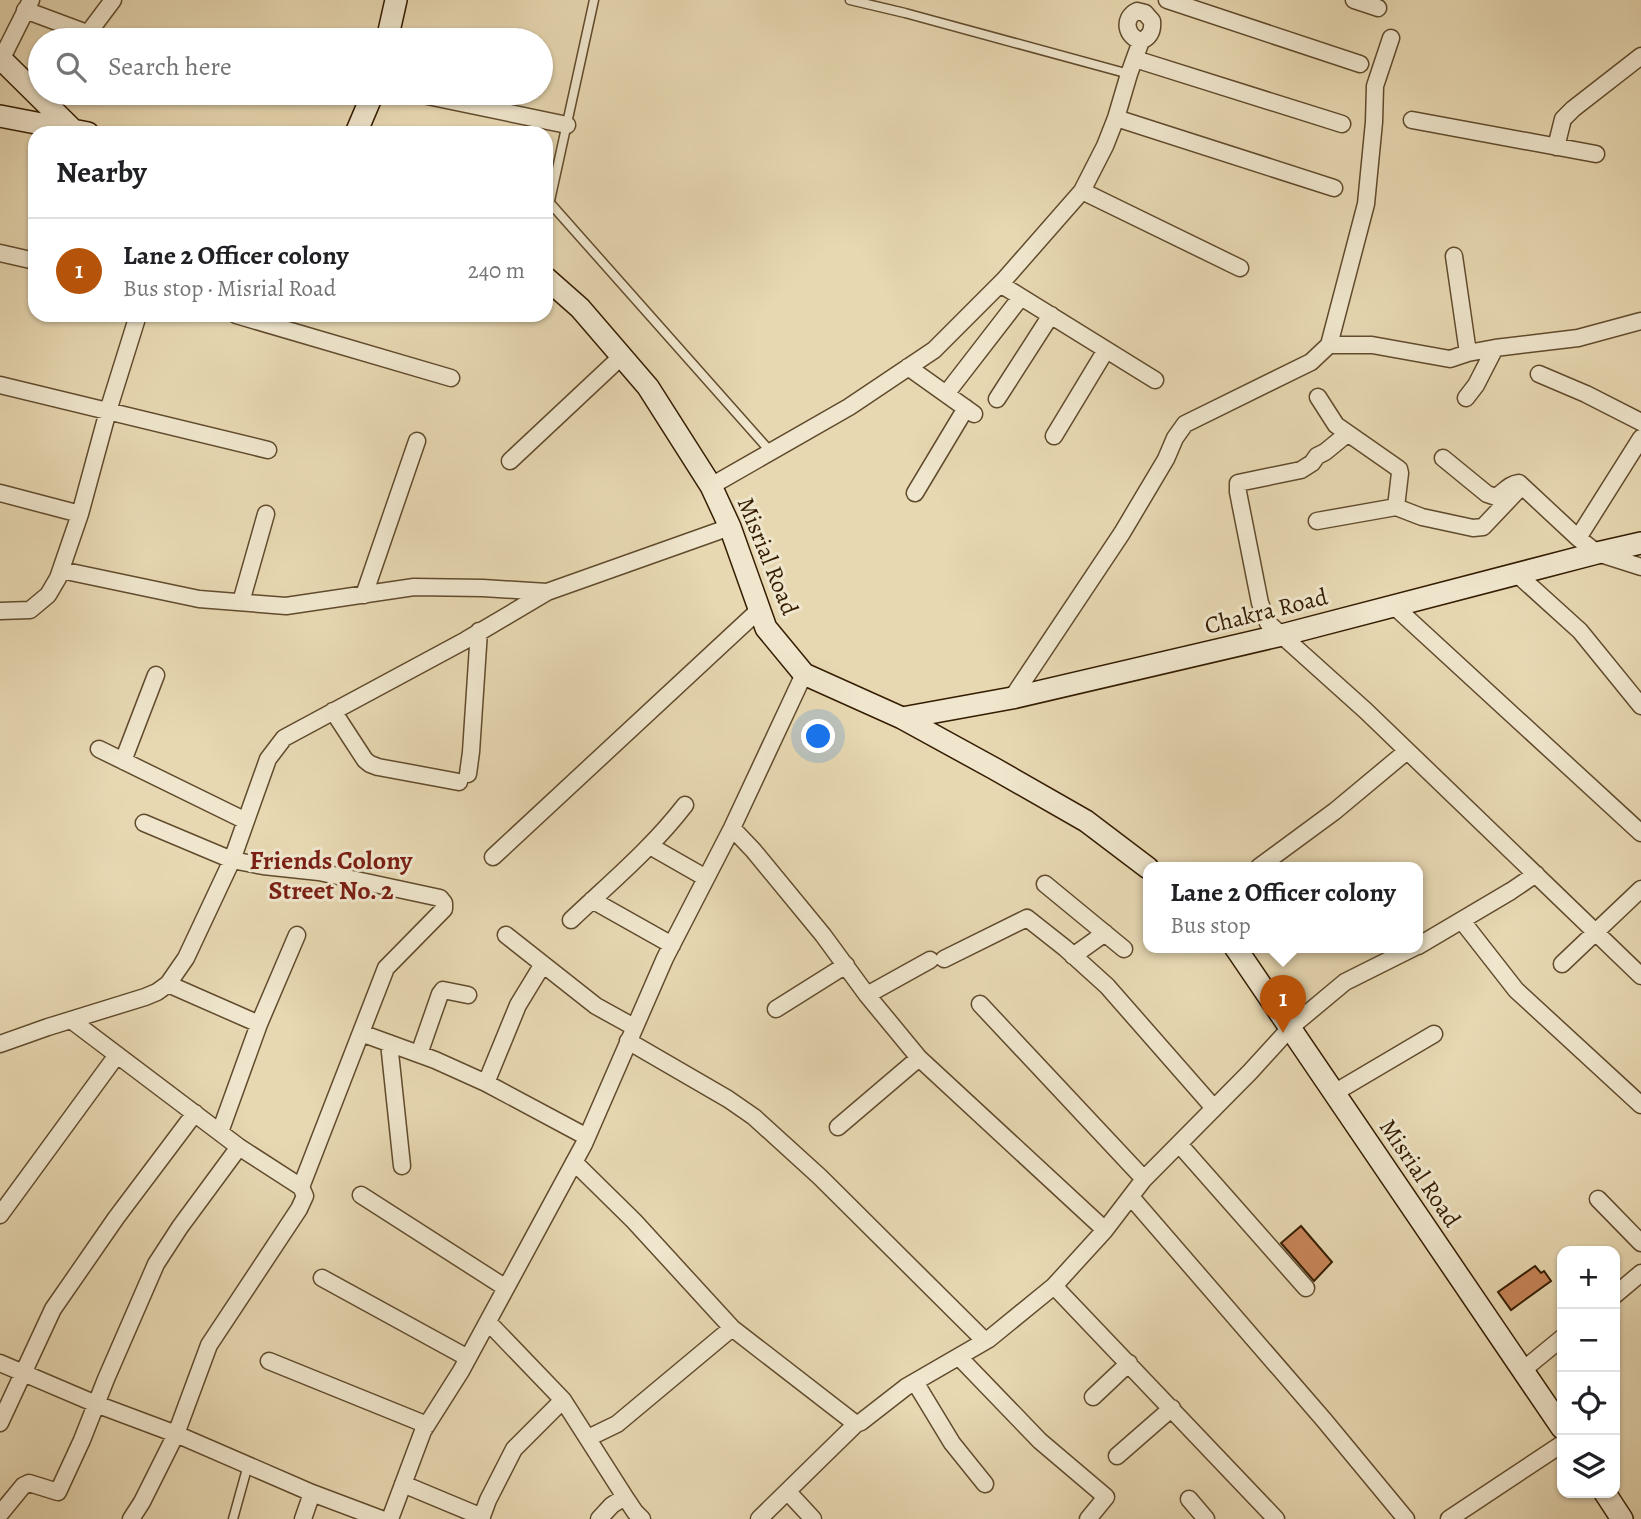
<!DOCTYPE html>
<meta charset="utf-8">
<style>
:root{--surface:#fff;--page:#f6f6f6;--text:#202124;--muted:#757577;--line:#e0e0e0;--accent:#b45309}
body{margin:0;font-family:Alegreya,serif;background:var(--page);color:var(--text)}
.controls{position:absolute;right:21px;bottom:21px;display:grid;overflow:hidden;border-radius:14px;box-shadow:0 2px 5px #0004}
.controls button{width:63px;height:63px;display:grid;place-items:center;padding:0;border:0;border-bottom:2px solid var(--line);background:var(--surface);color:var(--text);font:35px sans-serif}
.you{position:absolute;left:819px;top:737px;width:24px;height:24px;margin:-18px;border:5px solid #fff;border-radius:50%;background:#1a73e8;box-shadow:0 0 0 10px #1a73e833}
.badge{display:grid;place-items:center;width:46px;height:46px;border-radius:50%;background:var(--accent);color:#fff;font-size:23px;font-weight:700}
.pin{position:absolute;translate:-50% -58px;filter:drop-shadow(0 2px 4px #0008)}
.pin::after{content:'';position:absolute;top:37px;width:24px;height:21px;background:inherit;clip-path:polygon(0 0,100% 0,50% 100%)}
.popup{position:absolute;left:1143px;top:862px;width:280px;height:91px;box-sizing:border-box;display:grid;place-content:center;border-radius:14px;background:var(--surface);filter:drop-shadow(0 2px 5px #0005);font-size:23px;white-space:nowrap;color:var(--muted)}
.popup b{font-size:26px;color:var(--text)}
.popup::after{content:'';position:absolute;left:50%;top:100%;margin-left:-14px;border:14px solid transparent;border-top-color:var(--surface)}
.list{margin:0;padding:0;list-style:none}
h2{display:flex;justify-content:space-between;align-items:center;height:91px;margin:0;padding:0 28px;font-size:30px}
h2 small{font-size:23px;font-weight:400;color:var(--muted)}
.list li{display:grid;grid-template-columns:46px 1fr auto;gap:21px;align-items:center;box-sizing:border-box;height:105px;padding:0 28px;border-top:2px solid var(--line)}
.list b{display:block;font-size:26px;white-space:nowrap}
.list p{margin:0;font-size:23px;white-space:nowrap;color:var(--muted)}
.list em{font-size:23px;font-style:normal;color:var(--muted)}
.icon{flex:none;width:38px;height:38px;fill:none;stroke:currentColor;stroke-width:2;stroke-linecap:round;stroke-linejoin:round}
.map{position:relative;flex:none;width:1641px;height:1519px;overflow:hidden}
.search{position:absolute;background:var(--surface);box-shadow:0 2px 5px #0004;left:28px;top:28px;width:525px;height:77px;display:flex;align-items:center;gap:18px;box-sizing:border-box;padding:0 24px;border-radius:38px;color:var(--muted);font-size:26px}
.panel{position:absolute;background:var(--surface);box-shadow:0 2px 5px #0004;left:28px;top:126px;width:525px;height:196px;border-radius:21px}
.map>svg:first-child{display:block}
.building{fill:#c78558;stroke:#341c01;stroke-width:2}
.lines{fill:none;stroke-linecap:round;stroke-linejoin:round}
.lane-casing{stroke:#614b2d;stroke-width:11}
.street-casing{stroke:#614b2d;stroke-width:19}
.secondary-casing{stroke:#341c01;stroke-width:24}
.lane{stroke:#efe6cd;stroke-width:8}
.street{stroke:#efe6cd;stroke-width:16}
.secondary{stroke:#efe6cd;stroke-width:21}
.labels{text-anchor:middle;stroke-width:6;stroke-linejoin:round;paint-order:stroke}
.street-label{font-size:24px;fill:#341c01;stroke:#efe6cd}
.neighbourhood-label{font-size:26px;font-weight:bold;fill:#7a1f14;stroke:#efe6cd}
</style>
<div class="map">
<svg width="1641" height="1519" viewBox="0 0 1641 1519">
<rect width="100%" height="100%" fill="#e7d8b2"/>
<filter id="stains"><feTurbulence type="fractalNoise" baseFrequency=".00286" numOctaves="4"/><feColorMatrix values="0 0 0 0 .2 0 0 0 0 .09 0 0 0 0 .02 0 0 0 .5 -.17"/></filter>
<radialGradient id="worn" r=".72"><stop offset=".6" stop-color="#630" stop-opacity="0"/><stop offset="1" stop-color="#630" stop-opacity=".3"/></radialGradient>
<path class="building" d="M1301 1226 1332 1262 1314 1281 1281 1243Z
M1535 1266 1541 1273 1544 1271 1551 1281 1511 1310 1498 1292Z"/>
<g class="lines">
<defs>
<path id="lane" d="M850 0 905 13 1129 74
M550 203 770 451
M546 219 594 0
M233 1519 248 1465"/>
<path id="street" d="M1167 0 1360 64
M1354 0 1378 8
M25 10 84 32H89L113 0
M1137 11 1145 13 1152 21C1153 31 1150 37 1141 41 1126 37 1122 18 1137 11Z
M1135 59 1342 124
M1 60 31 0
M413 93 567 125
M1116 118 1334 188
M1412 120 1596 154
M1556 147 1563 119 1573 109 1641 56
M1082 191 1240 268
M0 253 35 261
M1454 256 1468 353
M1000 284 1155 380
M236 315 451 378
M1329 345H1372L1450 359 1468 353 1495 348 1578 338 1641 321
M908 367 974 414
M1539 374 1586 394 1641 422
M0 385 268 450
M946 394 1021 297
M1318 397 1336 425 1399 469 1400 473 1396 507
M1466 398 1476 385 1495 348
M997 399 1051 315
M1347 434 1325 452 1317 456 1312 463 1301 470 1238 483V492L1260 603 1268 623 1366 711 1641 976
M1054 436 1106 350
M1443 458 1487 494 1496 497C1504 492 1509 484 1519 483L1578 538 1597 553 1641 567
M510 461 622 356
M711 486 849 407 934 350 1004 280 1082 191 1105 146 1116 118 1129 74 1141 41
M0 493 80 514
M915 493 966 408
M1317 521 1396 507 1422 517 1473 528 1483 527 1519 489
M1578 538 1641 438
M61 570 199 599 286 606 414 587 483 588 547 592
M1517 574 1580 631 1641 706
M364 595 417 441
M241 602 266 514
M1394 606 1641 833
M0 611 30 610 48 595 58 578 80 514 108 411 138 315
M1012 698 1122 533 1166 459 1175 438 1185 424 1311 362 1329 345 1366 204 1374 122 1375 86 1391 38
M333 711 365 760 370 764 378 767 459 782
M99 749 246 821
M123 761 156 675
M468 774 471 752 479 631
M144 823 232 860 263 866 319 872 440 898 444 903V909L386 968 301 1187
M732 828 753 850 823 935 867 995 919 1058 1105 1230
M650 846 706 878
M493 857 759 610
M1259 867 1335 811 1407 751
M1045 884 1124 949
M592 900 672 945
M571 920C610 883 652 848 685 805
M1462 921 1516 990 1641 1105
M506 935 596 1006 634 1027
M1418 946 1511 891 1536 874
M1073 956 1105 933
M944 959 1027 918 1065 948 1107 986 1214 1108
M1562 964 1641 889
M168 984 259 1024
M867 995 930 960
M980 1004 1144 1179
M776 1009 846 965
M71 1020 239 1147 301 1187 305 1196 299 1209 209 1345 176 1434 142 1502 131 1519
M361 1033 435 1060 486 1083 587 1137
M628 1041 728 1099 754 1117 820 1177 985 1341
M389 1043 402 1166
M0 1044 48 1027 145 997 157 992 168 984 186 958 232 860 268 759 284 738 466 640 547 592 730 527
M419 1054 440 994 443 990 468 995
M486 1083 518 1005 543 964
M1334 1093 1434 1034
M838 1127 919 1058
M220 1132 259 1024 297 935
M1179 1144 1306 1288
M574 1162 634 1221 732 1328 856 1424
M361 1195 506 1288
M1131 1197 1324 1420 1406 1519
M1598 1199 1641 1243
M0 1215 117 1055
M322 1278 468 1358
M1054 1286 1276 1519
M1615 1295 1641 1273
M488 1322 563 1400 625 1497 635 1512 642 1519
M959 1357 1040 1441 1106 1497 1088 1519
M269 1361 427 1425
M0 1363 96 1404 176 1434 312 1493 303 1519
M1523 1370 1562 1338
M915 1382 952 1443 985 1484
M1093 1397 1129 1363
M0 1423 53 1309 116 1218 195 1113
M588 1438 617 1424 732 1328
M1117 1456 1172 1408
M403 1484 482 1517
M788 1492 813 1519
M312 1493 381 1519
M1189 1499 1206 1519
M0 1514 23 1486 29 1483 58 1492 82 1440 106 1379 156 1264 180 1227 239 1147
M390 1519 423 1431 461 1371 584 1144 665 958 732 828 804 674
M481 1519 488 1500 514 1449 563 1400
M599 1519 612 1505 625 1497
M759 1519 856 1424 861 1422 906 1387 989 1339 1054 1286 1105 1230 1144 1179 1250 1072 1291 1027 1345 982 1415 947
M1449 1519 1562 1444"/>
<path id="secondary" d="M387 40 396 0
M0 58 72 129
M0 116 88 133
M356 133 373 93
M546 278 580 308 648 387 711 486 730 527 766 628 804 674 902 718 995 769 1086 821 1148 868
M902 718 1012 698 1282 635 1597 553 1641 543
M1235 947 1562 1428
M1605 1493 1622 1519"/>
</defs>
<use href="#lane" class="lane-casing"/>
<use href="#street" class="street-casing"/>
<use href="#secondary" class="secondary-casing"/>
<use href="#lane" class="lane"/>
<use href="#street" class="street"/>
<use href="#secondary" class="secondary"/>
</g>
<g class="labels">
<g class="street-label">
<text transform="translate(768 556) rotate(68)" y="8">Misrial Road</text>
<text transform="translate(1266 611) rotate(-14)" y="8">Chakra Road</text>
<text transform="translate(1420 1173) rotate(56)" y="8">Misrial Road</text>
</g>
<g class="neighbourhood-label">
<text x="331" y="869">Friends Colony<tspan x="331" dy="30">Street No. 2</tspan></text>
</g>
</g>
<rect width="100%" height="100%" filter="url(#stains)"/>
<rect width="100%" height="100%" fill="url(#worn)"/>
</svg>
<div class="controls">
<button>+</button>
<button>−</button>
<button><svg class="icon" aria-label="locate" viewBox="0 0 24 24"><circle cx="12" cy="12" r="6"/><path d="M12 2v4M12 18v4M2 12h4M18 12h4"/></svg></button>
<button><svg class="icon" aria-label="layers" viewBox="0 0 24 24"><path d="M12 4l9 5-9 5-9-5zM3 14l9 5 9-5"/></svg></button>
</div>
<div class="you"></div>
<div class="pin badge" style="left:1283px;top:1033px">1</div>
<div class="popup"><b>Lane 2 Officer colony</b>Bus stop</div>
<div class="search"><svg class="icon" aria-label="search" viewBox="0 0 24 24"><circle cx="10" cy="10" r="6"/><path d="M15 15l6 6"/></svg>Search here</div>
<section class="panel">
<h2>Nearby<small></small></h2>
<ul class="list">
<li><span class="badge">1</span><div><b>Lane 2 Officer colony</b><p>Bus stop · Misrial Road</p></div><em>240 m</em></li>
</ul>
</section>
</div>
